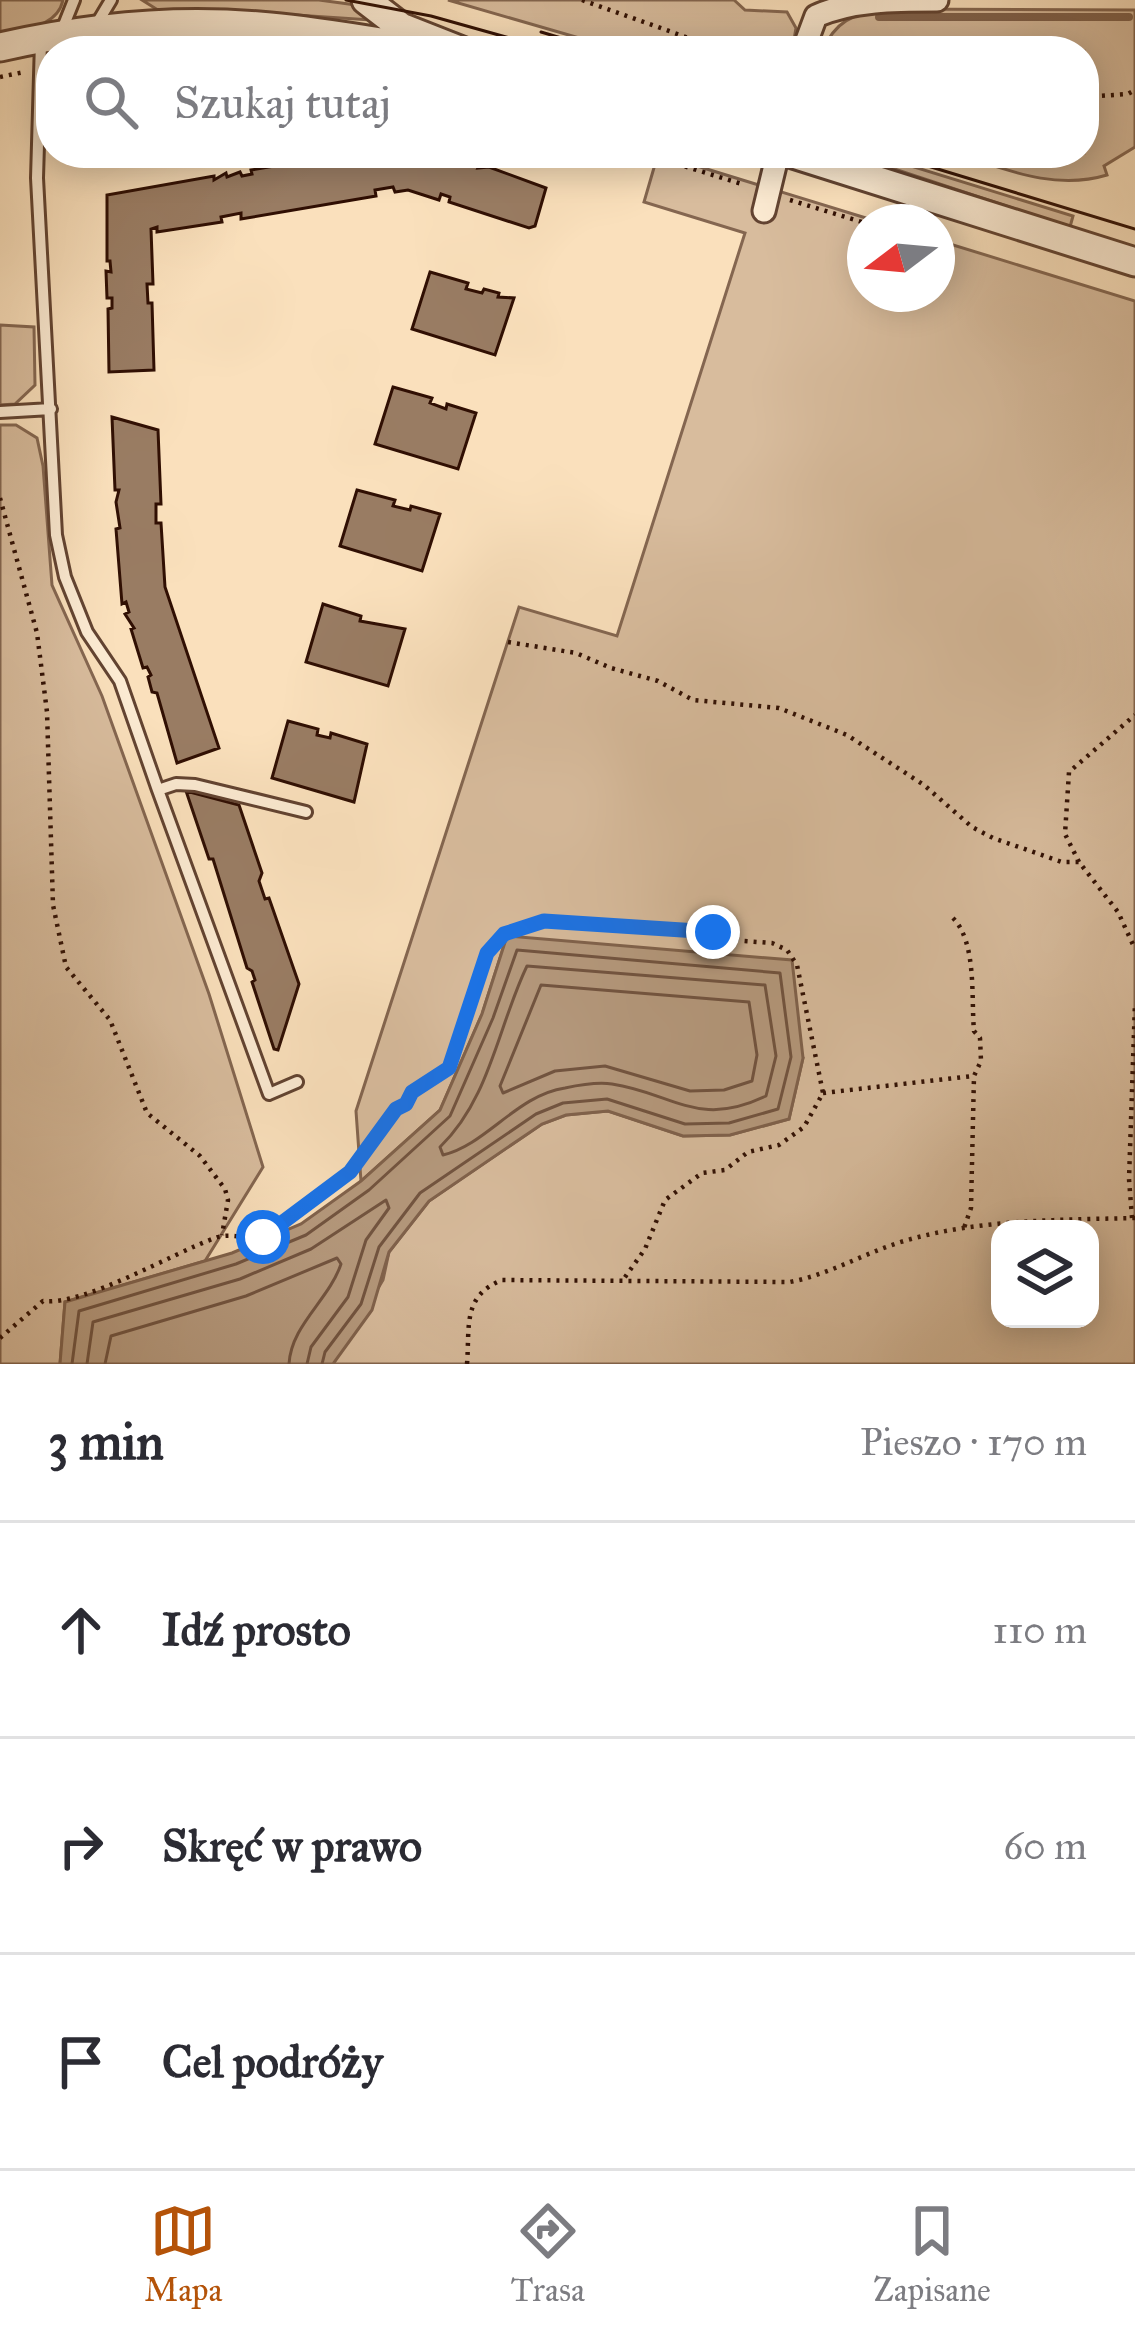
<!DOCTYPE html>
<html lang="pl">
<meta charset="utf-8">
<style>
:root{--surface:#fff;--page:#f7f7f7;--text:#2b2b33;--muted:#7c7c81;--line:#e1e1e2;--accent:#b45309}
body{margin:0;font-family:"IM FELL Great Primer",serif;background:var(--page);color:var(--text)}
.controls{position:absolute;right:36px;bottom:36px;display:grid;overflow:hidden;border-radius:24px;box-shadow:0 6px 30px #0003}
.controls button{width:108px;height:108px;display:grid;place-items:center;padding:0;border:0;border-bottom:3px solid var(--line);background:var(--surface);color:var(--text);font:60px sans-serif}
.compass{position:absolute;left:847px;top:204px;width:108px;height:108px;border-radius:50%;background:var(--surface);box-shadow:0 6px 30px #0003;rotate:254deg}
.stop{position:absolute;width:36px;height:36px;margin:-27px;border:9px solid #1a73e8;border-radius:50%;background:#fff}
.stop.end{background:#1a73e8;border-color:#fff;box-shadow:0 3px 12px #0008}
.list{margin:0;padding:0;list-style:none}
h2{display:flex;justify-content:space-between;align-items:center;height:156px;margin:0;padding:0 48px;font-size:51px}
h2 small{font-size:39px;font-weight:400;color:var(--muted)}
.list li{display:grid;grid-template-columns:78px 1fr auto;gap:36px;align-items:center;box-sizing:border-box;height:216px;padding:0 48px;border-top:3px solid var(--line)}
.list b{display:block;font-size:45px;white-space:nowrap}
.list em{font-size:39px;font-style:normal;color:var(--muted)}
.icon{flex:none;width:66px;height:66px;fill:none;stroke:currentColor;stroke-width:2;stroke-linecap:round;stroke-linejoin:round}
.map{position:relative;flex:none;width:1135px;height:1364px;overflow:hidden}
.search{position:absolute;background:var(--surface);box-shadow:0 6px 30px #0003;left:36px;right:36px;top:36px;height:132px;display:flex;align-items:center;gap:30px;box-sizing:border-box;padding:0 42px;border-radius:48px;color:var(--muted);font-size:45px}
.sheet{height:804px;background:var(--surface)}
nav{display:flex;justify-content:space-around;align-items:center;box-sizing:border-box;height:168px;border-top:3px solid var(--line);background:var(--surface);font-size:33px;color:var(--muted)}
nav a{display:grid;justify-items:center;gap:6px}
nav .on{color:var(--accent)}
.map>svg:first-child{display:block}
.green{fill:#d8bc9d;stroke:#846650;stroke-width:3;fill-rule:evenodd}
.water{fill:#b5997d;stroke:#80624c;stroke-width:3}
.lines{fill:none;stroke-linecap:round;stroke-linejoin:round}
.shore{stroke:#725440;stroke-width:3}
.stream{stroke:#80624c;stroke-width:8}
.building{fill:#997c63;stroke:#300f03;stroke-width:3}
.service-casing{stroke:#624331;stroke-width:16}
.minor-casing{stroke:#624331;stroke-width:27}
.tertiary-casing{stroke:#624331;stroke-width:33}
.path{stroke:#300f03;stroke-width:4.5;stroke-dasharray:3 6;stroke-linecap:butt}
.service{stroke:#fcebd3;stroke-width:10}
.minor{stroke:#fcebd3;stroke-width:21}
.tertiary{stroke:#fcebd3;stroke-width:27}
.tram{stroke:#300f03;stroke-width:3}
.route{stroke:#1a73e8;stroke-width:15}
</style>
<div class="map">
<svg width="1135" height="1364" viewBox="0 0 1135 1364">
<rect width="100%" height="100%" fill="#fae0bc"/>
<filter id="stains"><feTurbulence type="fractalNoise" baseFrequency=".00167" numOctaves="4"/><feColorMatrix values="0 0 0 0 .2 0 0 0 0 .09 0 0 0 0 .02 0 0 0 .5 -.17"/></filter>
<radialGradient id="worn" r=".72"><stop offset=".6" stop-color="#630" stop-opacity="0"/><stop offset="1" stop-color="#630" stop-opacity=".3"/></radialGradient>
<path class="green" d="M0 0H63C57 28 24 28 0 34Z
M142 0H319L356 5 371 20 251 12H161Z
M448 0H734L745 10 787 12 796 28 792 51H624Z
M884 9 1135 10V147L1104 166 1107 175C1054 191 1005 169 954 153H1084V51H822C836 21 852 14 884 9Z
M165 37H252L376 51 172 48 170 41 161 43V49L66 51 81 45Z
M846 153H869L1073 216 1070 227Z
M658 154 879 222H865V294H937V240L1135 301V1364H333L383 1280 389 1252 429 1201 542 1124 566 1115 608 1111 683 1136 730 1135 789 1119 803 1058 507 936 482 1014 440 1110 361 1181 356 1111 519 607 617 636 745 233 644 202ZM1000 1229H1090V1319H1000Z
M0 325 34 327 35 385 15 404 0 405Z
M0 425H16L37 438 43 466 52 585 102 696 209 994 263 1167 205 1261 65 1302 60 1364H0Z"/>
<path class="water" d="M507 936 792 960 803 1058 789 1119 730 1135 683 1136 608 1111 566 1115 542 1124 429 1201 389 1252 372 1310 333 1364H60L65 1302 232 1253 301 1224 361 1181 440 1110 482 1014Z"/>
<g class="lines">
<path class="shore" d="M527 966 765 985 776 1056 766 1096C698 1129 673 1093 612 1084 598 1082 579 1085 565 1088 517 1095 486 1145 443 1155L440 1147C490 1099 498 1026 527 966Z
M541 985 749 1002 757 1055 752 1081 724 1090 690 1091 605 1066 555 1071 503 1093 500 1086Z
M72 1364 79 1311 236 1264 306 1235 369 1190 450 1116 493 1018 517 950 780 973 791 1057 778 1109 729 1123 685 1124 607 1099 563 1103 536 1114 420 1193 379 1247 361 1304 325 1352 322 1364
M87 1364 93 1322 240 1279 311 1249 386 1200 389 1208 366 1240 348 1297 311 1347 307 1364
M105 1364 111 1336 246 1296 337 1258 341 1264C329 1300 291 1325 289 1364"/>
<path class="stream" d="M879 17H1129"/>
</g>
<path class="building" d="M351 153H448L453 155V159L462 162 463 158 480 164 478 168 489 167 546 188 535 226 529 228 449 202 450 197 441 194 439 200 408 190 395 192 393 187 375 190 376 196 241 219V213L221 217 222 222 157 232V227L151 229 153 284H147L148 303H152L154 370 109 372 108 309 112 308V298H107L106 271 111 272 110 261H107V195L214 176V180L226 173 227 177 240 172 242 176 252 174 251 170Z
M430 272 468 283 466 289 482 293 484 289 499 293 498 297 514 298 495 355 412 329Z
M393 387 432 398 430 403 446 409 447 404 476 413 458 469 375 444Z
M112 417 158 430 161 504H156V523H161L165 587 219 748 177 763 157 693 152 692 148 677 151 675 147 667 143 668 131 629 134 628 125 614 129 612 126 602 122 604 116 529 120 528 116 502 119 490H115Z
M357 490 395 500 393 506 410 510 411 506 440 514 422 571 340 546Z
M323 604 361 616 360 621 405 629 388 686 306 662Z
M288 721 318 729 317 735 330 738 331 733 367 744 354 802 272 778Z
M186 791 239 805 262 873 259 881 265 899 269 898 299 984 278 1050 274 1049 252 982 255 980 252 971 247 968 213 859H209Z"/>
<g class="lines">
<defs>
<path id="service" d="M96 25 111 0
M62 30 74 0
M41 42 37 178 56 535 65 577 87 632 120 681 158 790 176 784 195 785 306 812
M0 412 51 409
M158 790 269 1094 297 1082"/>
<path id="minor" d="M803 51 816 16C852 0 896 0 937 0
M764 211 778 153"/>
<path id="tertiary" d="M366 0 401 27 462 51
M0 47C87 27 181 18 270 27 326 32 382 43 437 51
M790 153 1135 262"/>
</defs>
<use href="#service" class="service-casing"/>
<use href="#minor" class="minor-casing"/>
<use href="#tertiary" class="tertiary-casing"/>
<path class="path" d="M582 0 725 51
M829 46 852 51
M0 77 24 72
M1084 97 1128 94 1135 90
M642 153 745 185
M790 200 865 223
M0 498 37 633 47 712 53 905 66 967 110 1020 147 1113 200 1156 225 1189 228 1200 222 1235
M508 642 576 653 611 668 658 681 693 700 779 708 847 735 924 785 972 827 993 838 1062 862H1079L1118 912 1135 949
M1079 862 1065 834 1069 772 1135 715
M953 918C977 943 971 997 974 1031L980 1038 981 1061 974 1076 971 1208 964 1228
M823 1093 973 1076
M1132 1218 1129 1179 1135 1003
M0 1338 43 1301C84 1306 173 1253 215 1238 230 1232 247 1240 263 1237L350 1172 396 1109 406 1104 413 1092 450 1068 487 953 504 934 544 921 713 932 744 941 772 943 787 950 797 965 823 1093 804 1127 779 1145 748 1152 725 1170 702 1173 665 1200 645 1249 623 1280
M467 1364C470 1326 462 1296 502 1280L790 1282C831 1274 864 1253 904 1241 979 1219 1058 1220 1135 1218"/>
<use href="#service" class="service"/>
<use href="#minor" class="minor"/>
<use href="#tertiary" class="tertiary"/>
<path class="tram" d="M346 0 431 16 556 51
M541 32 605 51
M885 153 1135 229"/>
</g>
<g class="lines">
<path class="route" d="M263 1237 350 1172 396 1109 406 1104 412 1092 449 1068 487 953 504 934 544 921 713 932"/>
</g>
<rect width="100%" height="100%" filter="url(#stains)"/>
<rect width="100%" height="100%" fill="url(#worn)"/>
</svg>
<div class="controls">
<button><svg class="icon" aria-label="layers" viewBox="0 0 24 24"><path d="M12 4l9 5-9 5-9-5zM3 14l9 5 9-5"/></svg></button>
</div>
<svg class="compass" viewBox="-18 -18 36 36"><path d="M0-13l5 13h-10z" fill="#e53935"/><path d="M0 13l5-13h-10z" fill="#7c7c81"/></svg>
<div class="stop" style="left:263px;top:1237px"></div>
<div class="stop end" style="left:713px;top:932px"></div>
<div class="search"><svg class="icon" aria-label="search" viewBox="0 0 24 24"><circle cx="10" cy="10" r="6"/><path d="M15 15l6 6"/></svg>Szukaj tutaj</div>
</div>
<section class="sheet">
<h2>3 min<small>Pieszo · 170 m</small></h2>
<ul class="list">
<li><svg class="icon" aria-label="ahead" viewBox="0 0 24 24"><path d="M12 20V5M6 11l6-6 6 6"/></svg><div><b>Idź prosto</b></div><em>110 m</em></li>
<li><svg class="icon" aria-label="right" viewBox="0 0 24 24"><path d="M7 20v-9h11M14 6l5 5-5 5"/></svg><div><b>Skręć w prawo</b></div><em>60 m</em></li>
<li><svg class="icon" aria-label="arrive" viewBox="0 0 24 24"><path d="M6 21V4h12l-3 4 3 4H6"/></svg><div><b>Cel podróży</b></div></li>
</ul>
</section>
<nav>
<a class="on"><svg class="icon" aria-label="map" viewBox="0 0 24 24"><path d="M3 6l6-2 6 2 6-2v14l-6 2-6-2-6 2zM9 4v14M15 6v14"/></svg>Mapa</a>
<a><svg class="icon" aria-label="directions" viewBox="0 0 24 24"><path d="M12 3l9 9-9 9-9-9zM9 14v-3h6M13 9l2 2-2 2"/></svg>Trasa</a>
<a><svg class="icon" aria-label="saved" viewBox="0 0 24 24"><path d="M7 4h10v16l-5-4-5 4z"/></svg>Zapisane</a>
</nav>
